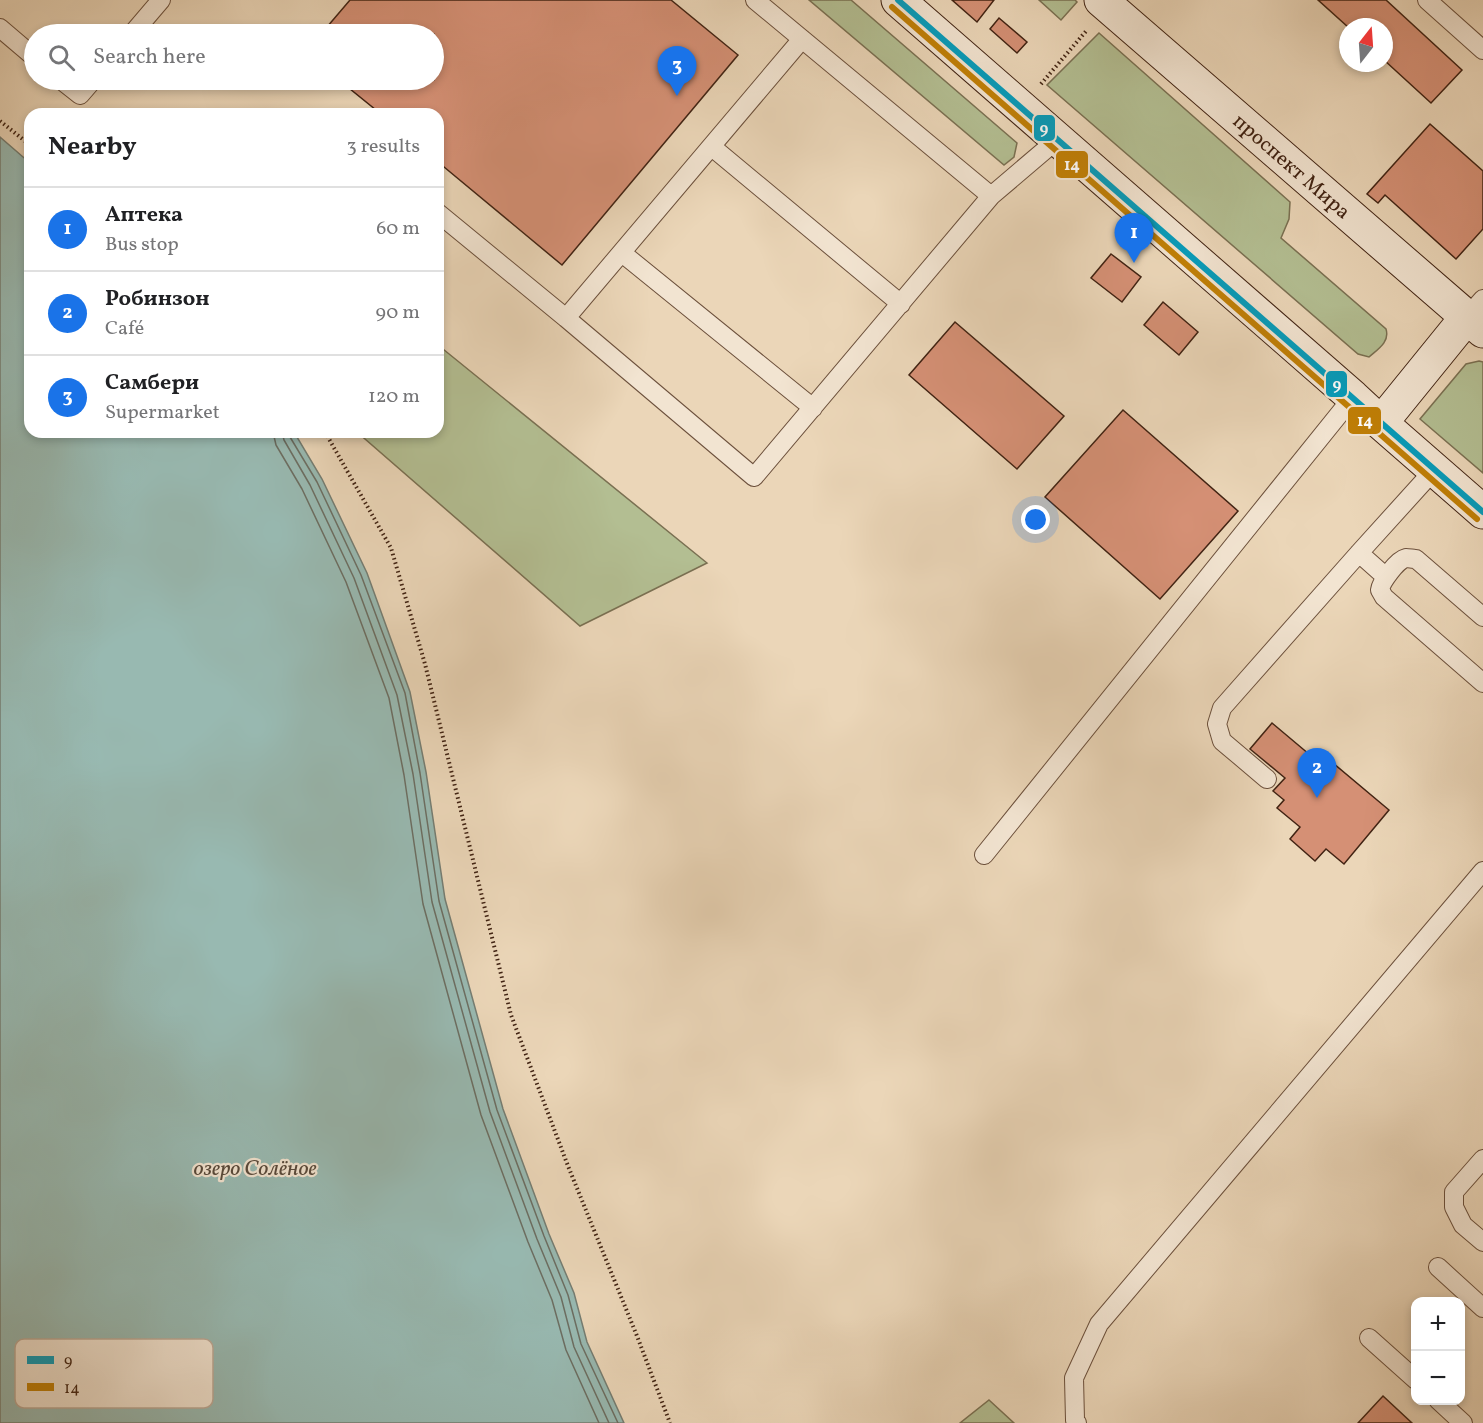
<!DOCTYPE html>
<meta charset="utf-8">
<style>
:root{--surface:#fff;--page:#f6f6f6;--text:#202124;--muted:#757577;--line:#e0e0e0;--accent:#1a73e8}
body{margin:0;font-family:Vollkorn,serif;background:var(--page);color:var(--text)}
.controls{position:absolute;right:18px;bottom:18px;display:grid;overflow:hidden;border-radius:12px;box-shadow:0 3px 9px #0003}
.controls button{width:54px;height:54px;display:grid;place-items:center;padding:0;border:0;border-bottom:2px solid var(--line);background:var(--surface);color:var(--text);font:30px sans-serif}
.compass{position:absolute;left:1339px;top:18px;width:54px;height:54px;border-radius:50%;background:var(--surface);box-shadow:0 3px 9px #0003;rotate:17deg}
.you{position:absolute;left:1036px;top:520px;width:21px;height:21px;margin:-15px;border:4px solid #fff;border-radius:50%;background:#1a73e8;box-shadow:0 0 0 9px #1a73e833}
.badge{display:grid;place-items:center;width:39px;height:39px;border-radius:50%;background:var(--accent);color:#fff;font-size:20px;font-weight:700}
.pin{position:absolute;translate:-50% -50px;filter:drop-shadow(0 2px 3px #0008)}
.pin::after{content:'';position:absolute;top:32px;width:21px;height:18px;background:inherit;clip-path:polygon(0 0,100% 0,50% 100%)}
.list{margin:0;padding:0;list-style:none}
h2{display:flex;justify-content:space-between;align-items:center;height:78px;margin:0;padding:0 24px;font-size:26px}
h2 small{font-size:20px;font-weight:400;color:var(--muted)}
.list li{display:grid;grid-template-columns:39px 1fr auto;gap:18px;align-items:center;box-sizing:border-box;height:84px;padding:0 24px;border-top:2px solid var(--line)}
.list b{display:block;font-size:22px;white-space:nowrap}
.list p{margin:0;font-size:20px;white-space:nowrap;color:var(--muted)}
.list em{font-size:20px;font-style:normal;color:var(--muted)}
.icon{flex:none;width:33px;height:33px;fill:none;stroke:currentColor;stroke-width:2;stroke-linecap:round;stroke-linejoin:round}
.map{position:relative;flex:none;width:1483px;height:1423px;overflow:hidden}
.search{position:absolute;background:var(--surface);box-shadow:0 3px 9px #0003;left:24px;top:24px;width:420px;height:66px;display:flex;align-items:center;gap:15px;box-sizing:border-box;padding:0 21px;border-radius:33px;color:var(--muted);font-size:22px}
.panel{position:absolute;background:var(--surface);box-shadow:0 3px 9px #0003;left:24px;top:108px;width:420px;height:330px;border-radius:18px}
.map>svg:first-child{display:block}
.green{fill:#b3be92;stroke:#7a7052;stroke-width:1.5}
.water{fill:#98b9b1;stroke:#757d72;stroke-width:1.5}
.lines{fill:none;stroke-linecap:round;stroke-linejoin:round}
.shore{stroke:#6c6e62;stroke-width:1.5}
.building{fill:#d59075;stroke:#412313;stroke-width:1.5}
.lane-casing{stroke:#6c503c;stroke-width:20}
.secondary-casing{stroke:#412313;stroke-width:35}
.path{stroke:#412313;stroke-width:4;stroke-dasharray:1.5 3;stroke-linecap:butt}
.lane{stroke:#f2e4d1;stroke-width:18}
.secondary{stroke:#f2e4d1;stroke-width:33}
.bus-1-casing{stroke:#f2e4d1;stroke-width:10}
.bus-2-casing{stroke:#f2e4d1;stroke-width:10}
.bus-1{stroke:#069cbb;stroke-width:6}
.bus-2{stroke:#c07f06;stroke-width:6}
.labels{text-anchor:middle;stroke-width:4.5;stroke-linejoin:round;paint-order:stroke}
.street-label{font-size:21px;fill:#412313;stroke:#f2e4d1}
.water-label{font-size:22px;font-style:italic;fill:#57483a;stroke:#f2e4d1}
.key{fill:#f2e4d1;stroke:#bdaa98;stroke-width:1.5}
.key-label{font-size:16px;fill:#412313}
.line-badge{stroke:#f2e4d1;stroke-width:2}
.badge-label{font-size:16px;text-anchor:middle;font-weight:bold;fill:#fff}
</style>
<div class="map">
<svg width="1483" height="1423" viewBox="0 0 1483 1423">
<rect width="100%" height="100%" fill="#ebd6b8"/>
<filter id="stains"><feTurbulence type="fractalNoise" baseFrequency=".00333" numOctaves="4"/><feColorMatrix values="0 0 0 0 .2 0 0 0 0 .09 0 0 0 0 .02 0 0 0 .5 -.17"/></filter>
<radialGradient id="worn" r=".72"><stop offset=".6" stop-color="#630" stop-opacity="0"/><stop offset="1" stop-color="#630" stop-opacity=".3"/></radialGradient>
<path class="green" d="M809 0H851L1017 143 1014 157 1004 165Z
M1039 0H1075L1077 2 1061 20Z
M1099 33 1290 202 1289 219 1281 238 1386 329C1390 342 1378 349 1369 357L1358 354 1047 85Z
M438 345 707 563 580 626 357 432H438Z
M1479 361 1483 362V473L1420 419 1466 364Z
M989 1400 1014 1423H960Z"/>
<path class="water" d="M0 137 30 163V432H294L322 479 367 573 410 692 426 772 445 899 503 1109 549 1234 574 1293 587 1342 624 1423H0Z"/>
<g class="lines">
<path class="shore" d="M273 432 276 445 302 489 346 582 389 698 404 775 423 904 481 1115 528 1242 552 1300 566 1350 599 1423
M282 432 284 440 310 485 354 578 397 695 413 774 432 902 490 1112 537 1239 561 1297 574 1347 609 1423
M290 432V437L317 482 361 575 405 693 420 773 439 901 497 1110 544 1236 568 1295 581 1344 618 1423"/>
</g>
<path class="building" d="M350 0H671L738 55 562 265 438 162V114H381L339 80H434V34H321Z
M952 0H994L977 22Z
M1318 0H1386L1462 70 1431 103 1384 60V27H1348Z
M999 18 1027 42 1017 53 990 29Z
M1430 124 1483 171V229L1456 259 1385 195 1378 203 1367 194Z
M1111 254 1141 277 1122 302 1091 278Z
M1163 302 1198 332 1179 355 1144 325Z
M955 322 1064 416 1017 469 909 375Z
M1123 410 1238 511 1160 599 1045 497Z
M1272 723 1316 760 1321 753 1389 810 1344 864 1326 849 1315 861 1290 839 1300 827 1277 808 1284 800 1273 791 1285 778 1250 749Z
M1383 1396 1412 1423H1358Z"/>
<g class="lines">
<defs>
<path id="lane" d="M755 0 991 196
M1427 0 1483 50
M0 28 34 57
M132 34 161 0
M802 39 566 318 754 477 991 196 1058 139
M61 80 80 95 93 80
M712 147 901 304
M438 213 566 318
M622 253 813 408
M1467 317 1483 299
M1359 553 1386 577
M1483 617 1416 559C1413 559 1409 558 1406 558 1397 560 1381 582 1380 590L1384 597 1483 683
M1267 779 1222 741 1217 724 1222 708 1359 553 1435 469
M984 855 1353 397
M1483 1159 1454 1192V1207L1463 1225 1483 1242
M1438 1267 1483 1308
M1369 1338 1416 1380
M1438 1400 1463 1423
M1077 1423 1075 1420 1074 1378 1099 1324 1483 871"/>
<path id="secondary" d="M898 0 1353 397 1381 423 1483 512
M1101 0 1483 331
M1381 423 1467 317"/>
</defs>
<use href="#lane" class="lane-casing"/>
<use href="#secondary" class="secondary-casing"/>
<path class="path" d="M1041 84 1087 30
M0 121 30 145
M325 432 391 548 425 664 511 1015 568 1166 637 1336 670 1423"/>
<use href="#lane" class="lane"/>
<use href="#secondary" class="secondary"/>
<defs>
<path id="bus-1" d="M898 0 1483 512"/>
<path id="bus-2" d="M892 7 1477 519"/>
</defs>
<use href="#bus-1" class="bus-1-casing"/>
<use href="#bus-2" class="bus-2-casing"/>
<use href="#bus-1" class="bus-1"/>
<use href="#bus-2" class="bus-2"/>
</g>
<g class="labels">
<g class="street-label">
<text transform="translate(1292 166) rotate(41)" y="7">проспект Мира</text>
</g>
<g class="water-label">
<text x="255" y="1175">озеро Солёное</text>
</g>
</g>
<rect x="15" y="1339" width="198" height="69" rx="9" class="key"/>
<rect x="27" y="1356" width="27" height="8" fill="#069cbb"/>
<rect x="27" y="1383" width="27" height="8" fill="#c07f06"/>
<g class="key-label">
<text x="64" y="1366">9</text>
<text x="64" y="1393">14</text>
</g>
<g class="line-badge">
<rect x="1033" y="114" width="23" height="28" rx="6" fill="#069cbb"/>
<rect x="1055" y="150" width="34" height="29" rx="6" fill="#c07f06"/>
<rect x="1325" y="370" width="23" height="28" rx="6" fill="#069cbb"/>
<rect x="1347" y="406" width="35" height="29" rx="6" fill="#c07f06"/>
</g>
<g class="badge-label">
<text x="1044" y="134">9</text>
<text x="1072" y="170">14</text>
<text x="1337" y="390">9</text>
<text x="1365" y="426">14</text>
</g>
<rect width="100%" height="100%" filter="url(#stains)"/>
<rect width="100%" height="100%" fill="url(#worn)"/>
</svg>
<div class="controls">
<button>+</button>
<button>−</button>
</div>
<svg class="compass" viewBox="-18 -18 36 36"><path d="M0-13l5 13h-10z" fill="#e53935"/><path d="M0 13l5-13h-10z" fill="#757577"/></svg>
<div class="you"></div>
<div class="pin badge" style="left:1134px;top:263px">1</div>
<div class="pin badge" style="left:1317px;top:798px">2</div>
<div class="pin badge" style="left:677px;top:96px">3</div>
<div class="search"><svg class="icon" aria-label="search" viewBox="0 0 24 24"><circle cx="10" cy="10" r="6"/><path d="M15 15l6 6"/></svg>Search here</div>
<section class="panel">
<h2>Nearby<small>3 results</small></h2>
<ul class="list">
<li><span class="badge">1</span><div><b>Аптека</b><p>Bus stop</p></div><em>60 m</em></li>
<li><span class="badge">2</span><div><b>Робинзон</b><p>Café</p></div><em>90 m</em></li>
<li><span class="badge">3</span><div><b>Самбери</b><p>Supermarket</p></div><em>120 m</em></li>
</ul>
</section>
</div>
